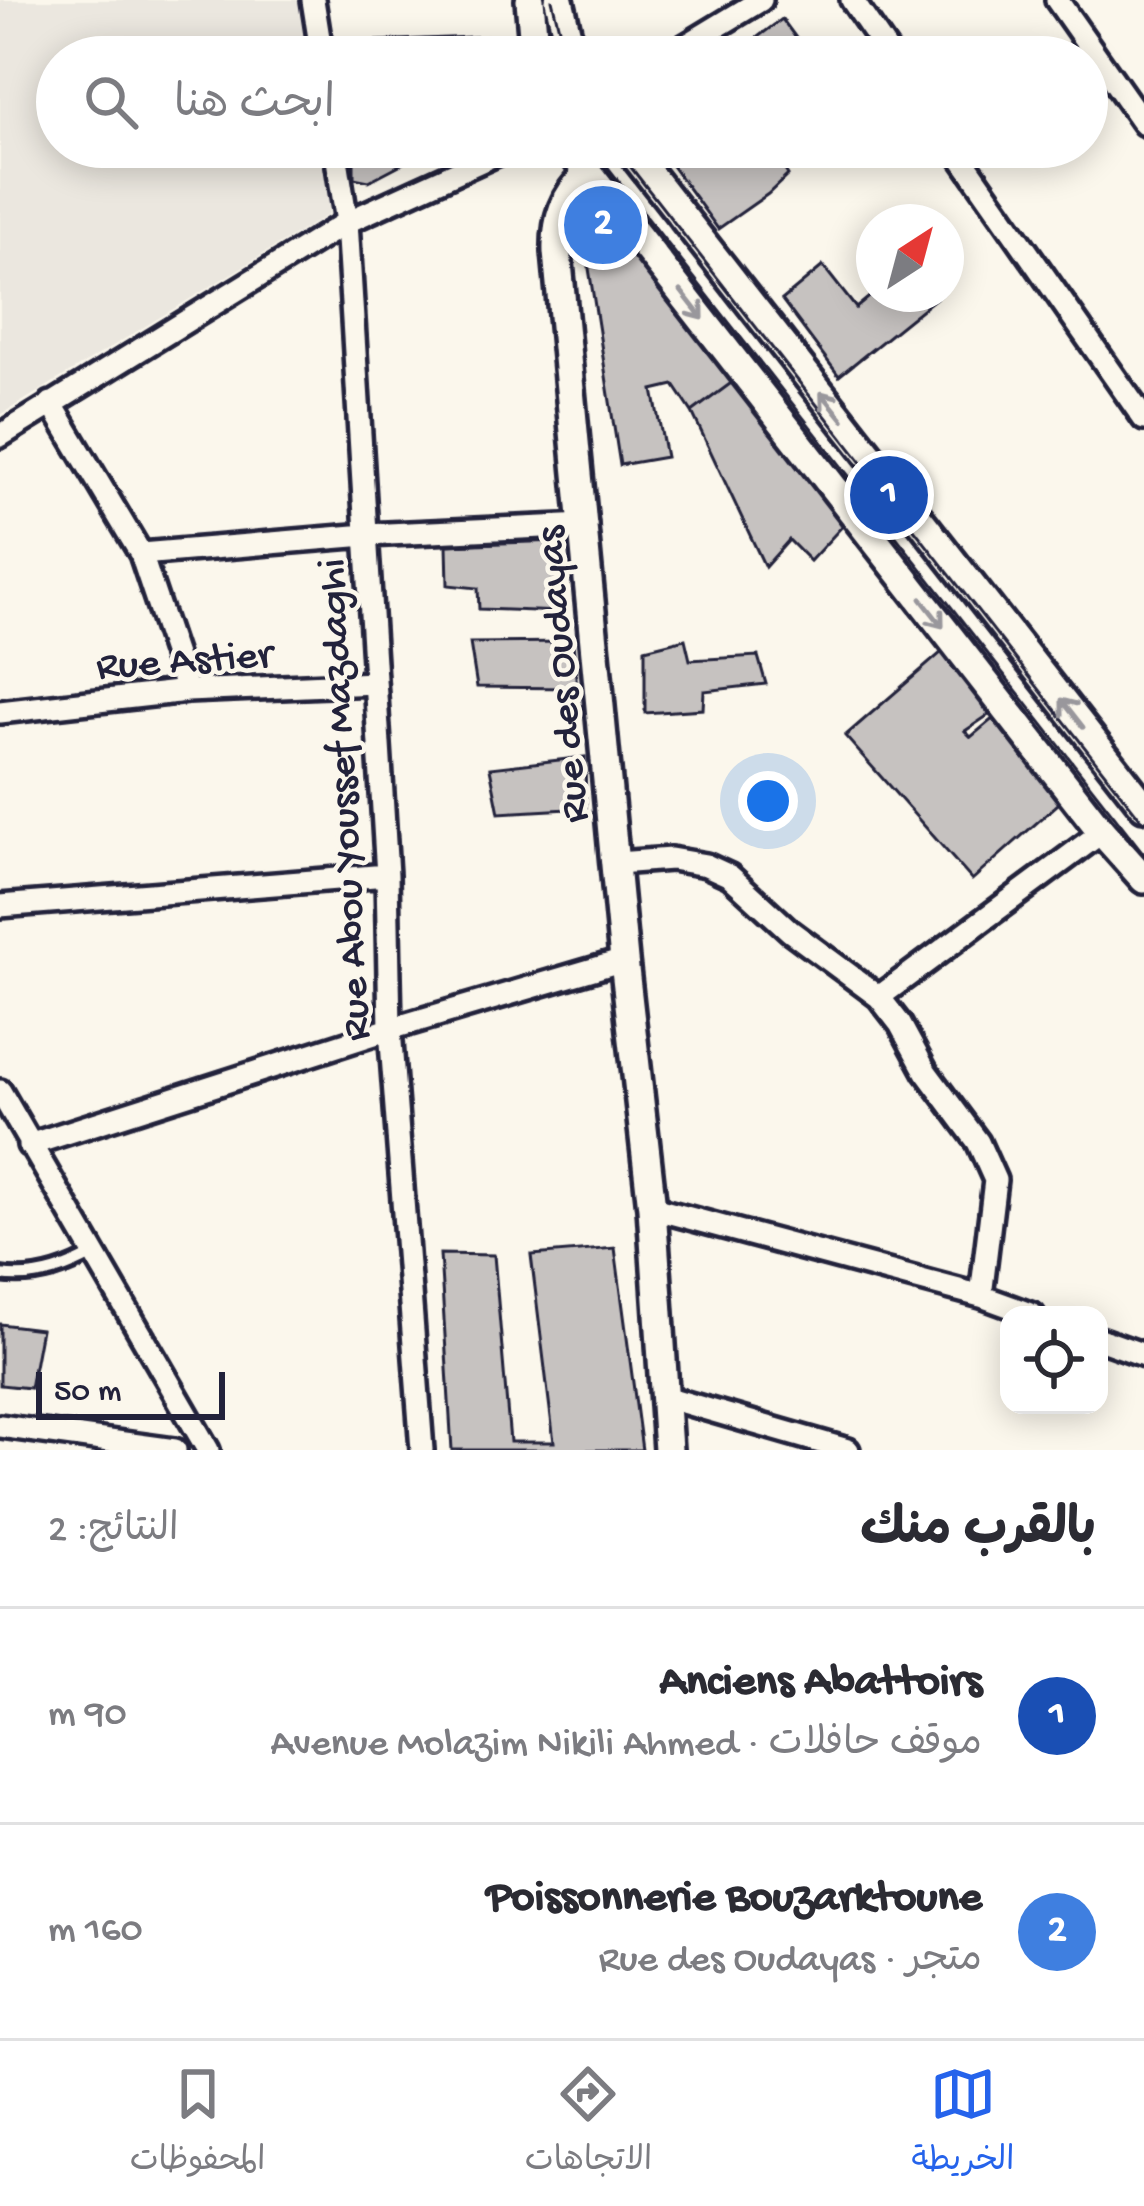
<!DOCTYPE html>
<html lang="ar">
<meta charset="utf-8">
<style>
:root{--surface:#fff;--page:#f2f2f3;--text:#2b2b33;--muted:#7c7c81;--line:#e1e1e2;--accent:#2563eb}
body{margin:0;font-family:"Gochi Hand","Playpen Sans Arabic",sans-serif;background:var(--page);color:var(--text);direction:rtl}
.controls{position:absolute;right:36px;bottom:36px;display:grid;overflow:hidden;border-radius:24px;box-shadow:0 6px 30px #0003}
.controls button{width:108px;height:108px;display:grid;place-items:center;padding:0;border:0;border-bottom:3px solid var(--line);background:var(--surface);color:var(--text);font:60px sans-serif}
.compass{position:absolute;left:856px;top:204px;width:108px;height:108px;border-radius:50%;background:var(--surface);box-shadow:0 6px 30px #0003;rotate:36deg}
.scale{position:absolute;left:36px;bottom:30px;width:189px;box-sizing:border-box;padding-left:12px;border:6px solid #22223b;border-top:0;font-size:33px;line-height:42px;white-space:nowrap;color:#22223b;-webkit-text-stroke:9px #fbf7ec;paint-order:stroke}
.you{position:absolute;left:768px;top:801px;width:42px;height:42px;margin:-30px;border:9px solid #fff;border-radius:50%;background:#1a73e8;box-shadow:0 0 0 18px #1a73e833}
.badge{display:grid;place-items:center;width:78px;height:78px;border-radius:50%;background:var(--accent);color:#fff;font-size:39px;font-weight:700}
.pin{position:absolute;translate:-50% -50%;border:6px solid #fff;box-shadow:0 3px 12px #0006}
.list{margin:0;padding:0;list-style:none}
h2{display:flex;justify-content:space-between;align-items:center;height:156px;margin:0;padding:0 48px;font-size:51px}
h2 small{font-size:39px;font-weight:400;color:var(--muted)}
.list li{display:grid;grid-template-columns:78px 1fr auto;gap:36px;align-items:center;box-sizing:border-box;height:216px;padding:0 48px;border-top:3px solid var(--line)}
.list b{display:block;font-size:45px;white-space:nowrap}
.list p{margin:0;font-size:39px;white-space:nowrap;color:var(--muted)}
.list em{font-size:39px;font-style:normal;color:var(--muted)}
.icon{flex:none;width:66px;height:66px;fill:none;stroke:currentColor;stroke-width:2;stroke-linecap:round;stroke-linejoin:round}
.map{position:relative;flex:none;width:1144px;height:1450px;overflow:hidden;direction:ltr}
.search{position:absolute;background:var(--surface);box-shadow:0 6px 30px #0003;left:36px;right:36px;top:36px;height:132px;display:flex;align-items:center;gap:30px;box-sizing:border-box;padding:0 42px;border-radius:66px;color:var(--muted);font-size:45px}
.sheet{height:588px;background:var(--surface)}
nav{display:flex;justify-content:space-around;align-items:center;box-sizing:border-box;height:168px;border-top:3px solid var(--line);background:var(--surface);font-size:33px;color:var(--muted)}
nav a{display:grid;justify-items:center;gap:6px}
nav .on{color:var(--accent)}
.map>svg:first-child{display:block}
.built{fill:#ebe7df}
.building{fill:#c6c2c0;stroke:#22223b;stroke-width:3}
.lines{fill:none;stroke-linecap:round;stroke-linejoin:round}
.service-casing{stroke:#22223b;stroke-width:20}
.minor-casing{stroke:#22223b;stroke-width:30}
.tertiary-casing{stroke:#22223b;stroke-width:36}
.service{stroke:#fbf7ec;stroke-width:10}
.minor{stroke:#fbf7ec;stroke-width:21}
.tertiary{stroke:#fbf7ec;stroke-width:27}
.tram{stroke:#22223b;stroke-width:3}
.oneway{stroke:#99979c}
.labels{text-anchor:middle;stroke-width:9;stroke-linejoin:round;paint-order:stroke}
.street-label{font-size:42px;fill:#22223b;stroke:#fbf7ec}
</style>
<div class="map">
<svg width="1144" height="1450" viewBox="0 0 1144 1450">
<rect width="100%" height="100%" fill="#fbf7ec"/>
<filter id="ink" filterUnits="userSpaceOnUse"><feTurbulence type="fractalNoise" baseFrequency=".00833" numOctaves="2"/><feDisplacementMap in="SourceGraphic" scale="24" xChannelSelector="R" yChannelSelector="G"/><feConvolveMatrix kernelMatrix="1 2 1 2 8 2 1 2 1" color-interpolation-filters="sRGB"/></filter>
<g filter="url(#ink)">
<path class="built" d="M0 0H330V57H57V147H329V214L0 415Z"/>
<path class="building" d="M782 19 810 57H731Z
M521 35 525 57H351V42Z
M354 147H434L369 181 354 178Z
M669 147H811L783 167 788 175 768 194 718 229 662 152Z
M610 214 734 381 692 412 674 385 653 390 666 457 620 465 582 224Z
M823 266 856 308 874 293 941 294 839 376 782 300Z
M734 381 848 520 810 561 789 540 765 567 692 412Z
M561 541V612L479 609 478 588 448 585 447 545Z
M685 639 690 660 758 656 766 684 704 691 703 709 645 713V649Z
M573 642 577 688 477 687 470 643Z
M943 651 996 710 965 731 971 737 996 716 1067 796 972 880 845 736Z
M585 757 586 808 499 813 490 768Z
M615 1248 642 1450H452L440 1254 494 1255 510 1442H554L531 1255Z
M0 1324 41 1329 30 1388 0 1385Z"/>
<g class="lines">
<defs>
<path id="service" d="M0 1275C32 1280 65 1270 93 1254"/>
<path id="minor" d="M313 0 322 57
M852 0 891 57
M1057 0 1144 124
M667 57 761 0
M335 147 347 222 387 875 390 1029 422 1450
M954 147 1144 419
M51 403 141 554 187 691
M0 436 347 222 512 147
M141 554 366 535 586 525
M0 712 187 691 375 683
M617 863 671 859 706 865 730 876 790 931 879 997 900 1024 926 1072 978 1142 995 1180 981 1296
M0 906 387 875
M879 997 1102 832
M0 1091 208 1450
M29 1145 390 1029 624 960
M652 1208 981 1296 1033 1315
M1099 1339 1144 1355
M665 1397 848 1450
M0 1426 175 1450"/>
<path id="tertiary" d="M530 0 535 57
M559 0 572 57
M568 147 1102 832 1144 879
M628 147 1144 806
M588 173C564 196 556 219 557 252L624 960 652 1208 668 1450
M559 248 576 222 609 198"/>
</defs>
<use href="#service" class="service-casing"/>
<use href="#minor" class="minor-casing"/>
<use href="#tertiary" class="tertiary-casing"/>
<use href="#service" class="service"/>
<use href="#minor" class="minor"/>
<use href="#tertiary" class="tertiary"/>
<path class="tram" d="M552 0 566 57
M592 147 1144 854
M615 147 1144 823"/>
</g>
<defs><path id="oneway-shaft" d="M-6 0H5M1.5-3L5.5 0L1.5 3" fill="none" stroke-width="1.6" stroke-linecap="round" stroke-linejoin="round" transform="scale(3)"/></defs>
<g class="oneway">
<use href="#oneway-shaft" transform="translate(692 305) rotate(52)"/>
<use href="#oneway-shaft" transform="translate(832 406) rotate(-129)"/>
<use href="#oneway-shaft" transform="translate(932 613) rotate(52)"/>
<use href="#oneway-shaft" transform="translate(1072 713) rotate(-128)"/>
</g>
</g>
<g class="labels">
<g class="street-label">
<text transform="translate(184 656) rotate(-4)" y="15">Rue Astier</text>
<text transform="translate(558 675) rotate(-95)" y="15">Rue des Oudayas</text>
<text transform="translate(340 800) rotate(-93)" y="15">Rue Abou Youssef Mazdaghi</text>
</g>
</g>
</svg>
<div class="controls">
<button><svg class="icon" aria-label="locate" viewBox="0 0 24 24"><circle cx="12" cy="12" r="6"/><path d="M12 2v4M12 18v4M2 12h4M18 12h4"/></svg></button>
</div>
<svg class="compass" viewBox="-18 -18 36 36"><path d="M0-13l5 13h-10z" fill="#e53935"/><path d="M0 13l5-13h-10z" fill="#7c7c81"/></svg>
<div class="scale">50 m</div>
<div class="you"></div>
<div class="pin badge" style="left:889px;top:495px;background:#1a4fb4">1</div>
<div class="pin badge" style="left:603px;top:225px;background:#3f7fe0">2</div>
<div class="search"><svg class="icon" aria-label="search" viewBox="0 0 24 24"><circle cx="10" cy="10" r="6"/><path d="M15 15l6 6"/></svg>ابحث هنا</div>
</div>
<section class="sheet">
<h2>بالقرب منك<small>النتائج: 2</small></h2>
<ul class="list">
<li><span class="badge" style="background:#1a4fb4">1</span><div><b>Anciens Abattoirs</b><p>موقف حافلات · Avenue Molazim Nikili Ahmed</p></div><em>90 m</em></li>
<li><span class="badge" style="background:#3f7fe0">2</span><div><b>Poissonnerie Bouzarktoune</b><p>متجر · Rue des Oudayas</p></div><em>160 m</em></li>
</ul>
</section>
<nav>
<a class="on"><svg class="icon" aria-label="map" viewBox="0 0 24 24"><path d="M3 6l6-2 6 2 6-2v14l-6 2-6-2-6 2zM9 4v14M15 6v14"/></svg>الخريطة</a>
<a><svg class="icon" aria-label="directions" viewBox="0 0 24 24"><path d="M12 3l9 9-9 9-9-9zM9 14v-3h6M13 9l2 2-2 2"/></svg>الاتجاهات</a>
<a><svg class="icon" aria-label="saved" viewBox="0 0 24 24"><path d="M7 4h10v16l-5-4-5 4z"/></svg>المحفوظات</a>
</nav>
